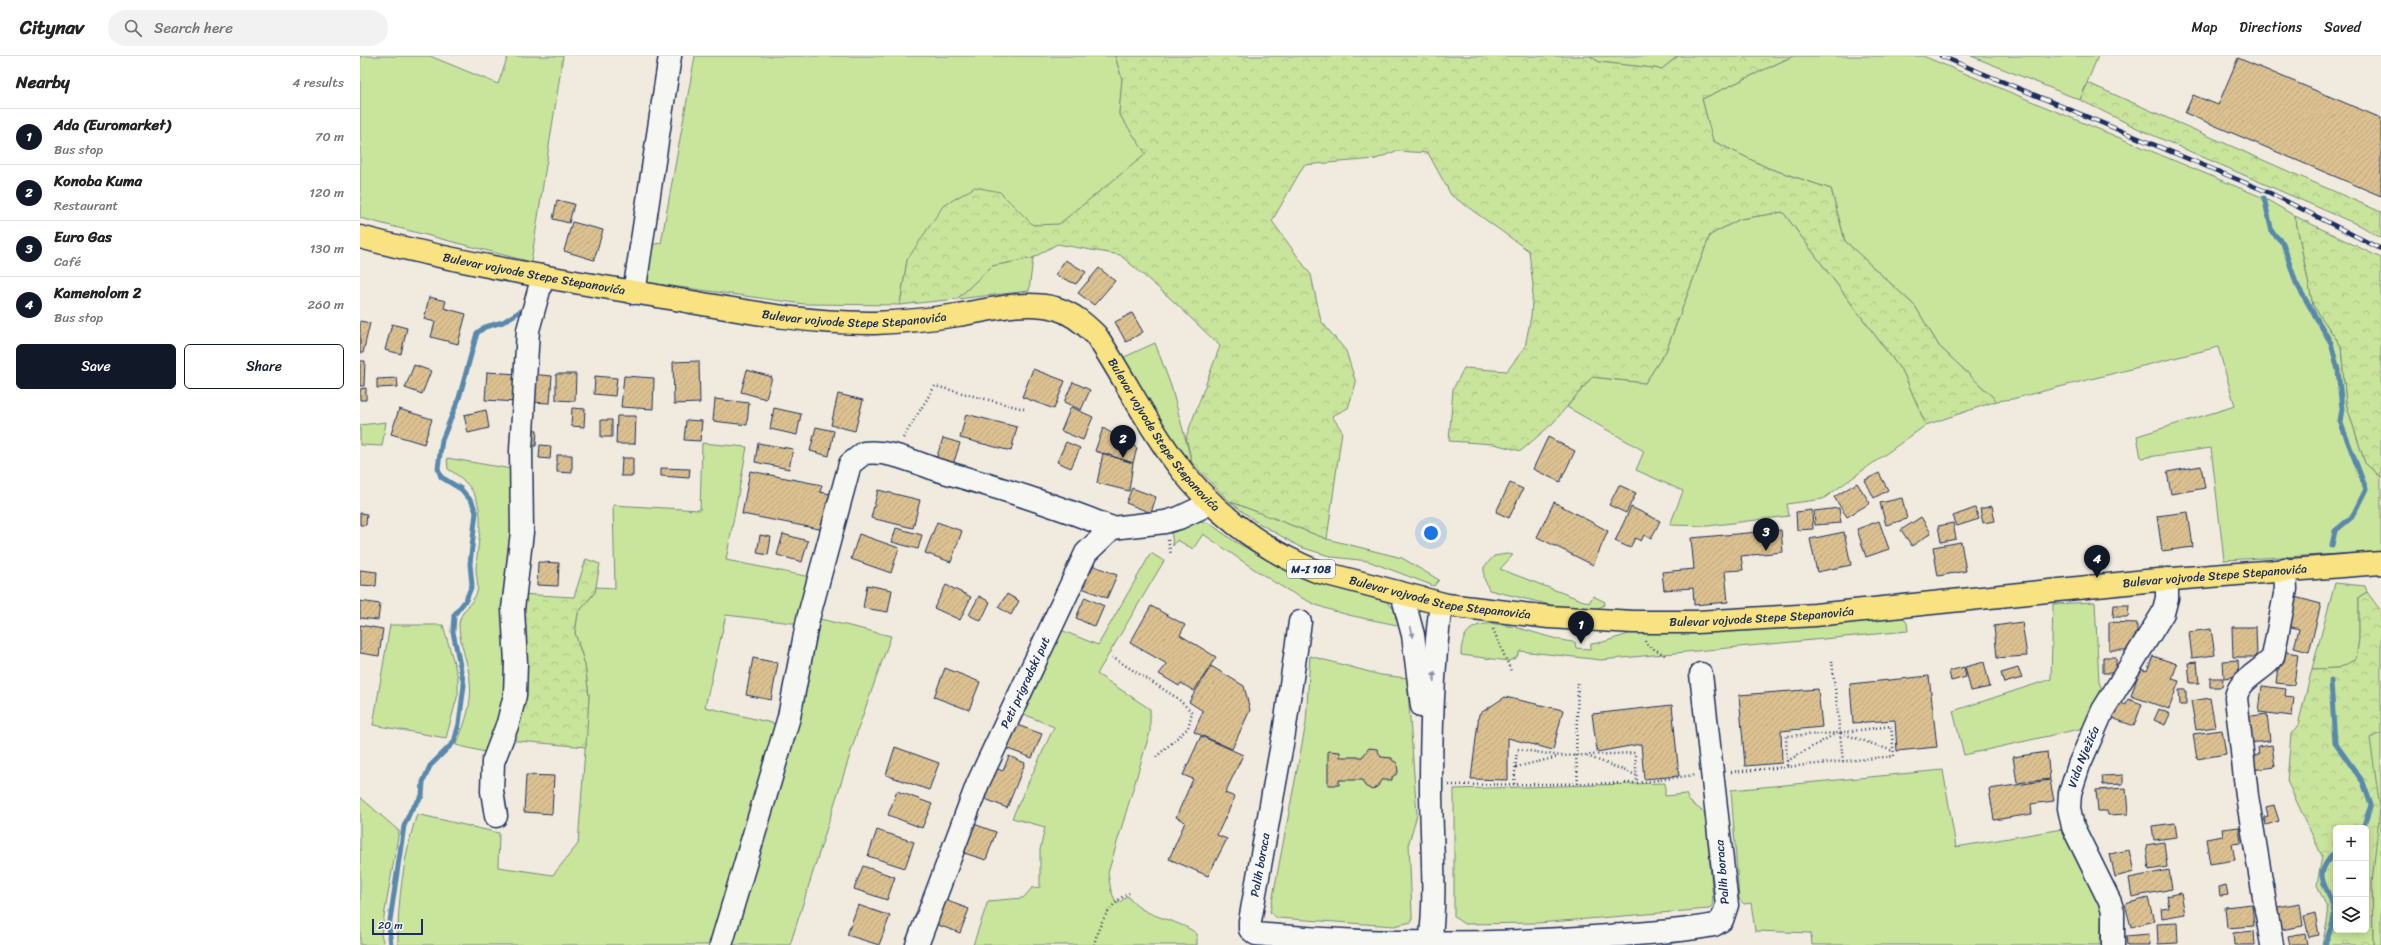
<!DOCTYPE html>
<meta charset="utf-8">
<style>
:root{--surface:#fff;--page:#f2f2f2;--text:#222;--muted:#767676;--line:#e0e0e0;--accent:#111827}
body{margin:0;font-family:Sriracha,sans-serif;background:var(--page);color:var(--text)}
.controls{position:absolute;right:12px;bottom:12px;display:grid;overflow:hidden;border-radius:6px;box-shadow:0 2px 10px #0003}
.controls button{width:36px;height:36px;display:grid;place-items:center;padding:0;border:0;border-bottom:1px solid var(--line);background:var(--surface);color:var(--text);font:20px sans-serif}
.scale{position:absolute;left:12px;bottom:10px;width:51px;box-sizing:border-box;padding-left:4px;border:2px solid #1b2f5e;border-top:0;font-size:11px;line-height:14px;white-space:nowrap;color:#1b2f5e;-webkit-text-stroke:3px #f6f6f2;paint-order:stroke}
.you{position:absolute;left:1071px;top:477px;width:14px;height:14px;margin:-10px;border:3px solid #fff;border-radius:50%;background:#1a73e8;box-shadow:0 0 0 6px #1a73e833}
.badge{display:grid;place-items:center;width:26px;height:26px;border-radius:50%;background:var(--accent);color:#fff;font-size:13px;font-weight:700}
.pin{position:absolute;translate:-50% -33px;filter:drop-shadow(0 1px 2px #0008)}
.pin::after{content:'';position:absolute;top:21px;width:14px;height:12px;background:inherit;clip-path:polygon(0 0,100% 0,50% 100%)}
.list{margin:0;padding:0;list-style:none}
h2{display:flex;justify-content:space-between;align-items:center;height:52px;margin:0;padding:0 16px;font-size:17px}
h2 small{font-size:13px;font-weight:400;color:var(--muted)}
.list li{display:grid;grid-template-columns:26px 1fr auto;gap:12px;align-items:center;box-sizing:border-box;height:56px;padding:0 16px;border-top:1px solid var(--line)}
.list b{display:block;font-size:15px;white-space:nowrap}
.list p{margin:0;font-size:13px;white-space:nowrap;color:var(--muted)}
.list em{font-size:13px;font-style:normal;color:var(--muted)}
.actions{display:flex;gap:8px;padding:12px 16px}
.actions a{flex:1;padding:9px 0;border:1px solid var(--accent);border-radius:6px;text-align:center;font-size:14px;color:var(--accent)}
.actions .main{background:var(--accent);color:#fff}
.icon{flex:none;width:22px;height:22px;fill:none;stroke:currentColor;stroke-width:2;stroke-linecap:round;stroke-linejoin:round}
.map{position:relative;flex:none;width:2021px;height:889px;overflow:hidden}
header{display:flex;align-items:center;gap:24px;box-sizing:border-box;height:56px;padding:0 20px;background:var(--surface);border-bottom:1px solid var(--line)}
header strong{font-size:19px}
nav{display:flex;gap:22px;margin-inline-start:auto;font-size:14px}
.search{width:280px;height:36px;background:var(--page);display:flex;align-items:center;gap:10px;box-sizing:border-box;padding:0 14px;border-radius:22px;color:var(--muted);font-size:15px}
main{display:flex}
aside{flex:1;background:var(--surface)}
.map>svg:first-child{display:block}
.green{fill:#c9e49b;stroke:#728a7c}
.forest{fill:url(#forest-crowns);stroke:#728a7c;fill-rule:evenodd}
.lines{fill:none;stroke-linecap:round;stroke-linejoin:round}
.stream{stroke:#5889ad;stroke-width:5}
.building{fill:url(#building-hatch);stroke:#1b2f5e}
.minor-casing{stroke:#1b2f5e;stroke-width:25}
.major-casing{stroke:#1b2f5e;stroke-width:25}
.path{stroke:#1b2f5e;stroke-width:2.5;stroke-dasharray:1 3;stroke-linecap:butt}
.minor{stroke:#f6f6f2;stroke-width:22}
.major{stroke:#f8e281;stroke-width:22}
.rail-casing{stroke:#1b2f5e;stroke-width:4.5}
.rail{stroke:#f6f6f2;stroke-width:3;stroke-dasharray:9;stroke-linecap:butt}
.oneway{fill:#8892a8}
.labels{text-anchor:middle;stroke-width:3;stroke-linejoin:round;paint-order:stroke}
.shield{fill:#f6f6f2;stroke:#5d6b8a;stroke-width:1}
.shield-label{font-size:11px;font-weight:bold;fill:#1b2f5e}
.street-label{font-size:12px;fill:#1b2f5e;stroke:#f6f6f2}
</style>
<header>
<strong>Citynav</strong>
<div class="search"><svg class="icon" aria-label="search" viewBox="0 0 24 24"><circle cx="10" cy="10" r="6"/><path d="M15 15l6 6"/></svg>Search here</div>
<nav><a>Map</a><a>Directions</a><a>Saved</a></nav>
</header>
<main>
<aside>
<h2>Nearby<small>4 results</small></h2>
<ul class="list">
<li><span class="badge">1</span><div><b>Ada (Euromarket)</b><p>Bus stop</p></div><em>70 m</em></li>
<li><span class="badge">2</span><div><b>Konoba Kuma</b><p>Restaurant</p></div><em>120 m</em></li>
<li><span class="badge">3</span><div><b>Euro Gas</b><p>Café</p></div><em>130 m</em></li>
<li><span class="badge">4</span><div><b>Kamenolom 2</b><p>Bus stop</p></div><em>260 m</em></li>
</ul>
<div class="actions"><a class="main">Save</a><a>Share</a></div>
</aside>
<div class="map">
<svg width="2021" height="889" viewBox="0 0 2021 889">
<defs>
<pattern id="forest-crowns" width="20" height="18" patternUnits="userSpaceOnUse"><rect width="20" height="18" fill="#c9e49b"/><path d="M2 6a3 3 0 1 1 6 0M12 15a3 3 0 1 1 6 0" fill="none" stroke="#acc488"/></pattern>
<pattern id="building-hatch" width="6" height="6" patternUnits="userSpaceOnUse"><rect width="6" height="6" fill="#dcc191"/><path d="M-1 1l2-2M0 6l6-6M5 7l2-2" fill="none" stroke="#bca67f"/></pattern>
</defs>
<rect width="100%" height="100%" fill="#f1ebdf"/>
<filter id="ink" filterUnits="userSpaceOnUse"><feTurbulence type="fractalNoise" baseFrequency=".025" numOctaves="2"/><feDisplacementMap in="SourceGraphic" scale="8" xChannelSelector="R" yChannelSelector="G"/><feConvolveMatrix kernelMatrix="1 2 1 2 8 2 1 2 1" color-interpolation-filters="sRGB"/></filter>
<g filter="url(#ink)">
<path class="green" d="M0 0H70L138 28 148 0H203L171 206 0 162Z
M335 0H755L762 23 759 58 787 98 699 169H673L640 136 547 204 540 249 444 248 275 225 280 191 301 187Z
M1230 0H1318L1302 13 1239 6Z
M1433 0H1563L1904 142 1935 160 1953 249 1981 290 1986 347 2005 407 2021 421V496L1864 504 1851 392 1781 402 1777 380 1875 350 1858 291 1652 343 1637 345 1579 290 1555 250 1485 185 1471 133 1408 112 1353 85 1342 43Z
M1611 0H1738L1720 44Z
M1423 156 1544 318 1566 369 1463 443 1427 448 1429 460 1348 470 1310 469 1323 435 1276 414 1284 395 1207 351 1232 321 1285 327 1306 295 1350 179 1380 163Z
M673 202 669 235 597 243 632 210Z
M795 287 811 330 832 407 793 359 760 303Z
M26 366 22 390 0 389V369Z
M342 387 387 391 366 504 450 521 440 568 366 559 345 651 416 668 351 889H38C37 848 44 797 57 758L139 777 138 811 193 819 218 788 229 640 225 609 215 577 218 557 235 536 236 531 255 532 253 449 340 454Z
M87 402 152 413 151 613 129 697 96 689C106 665 114 644 109 618 106 601 99 585 99 568 100 555 113 548 117 536 119 529 116 520 116 512 119 470 132 439 88 413Z
M869 445 967 483 1042 502 1079 524 1074 530 1008 505 973 501 940 491 895 465Z
M835 465 849 467 874 485 937 520 1027 546 1037 556 1042 566 1037 569C1009 563 980 559 954 548 915 530 879 502 843 478L833 493 817 484 813 490 811 473Z
M791 497 804 505 737 618 790 653V676L748 817 751 835 757 848 768 840C781 862 818 862 837 878V889H613L628 845 663 842 672 832 680 831V794L685 771 652 762 694 671 654 654 696 572 738 589Z
M1147 498 1153 499 1140 513 1229 547 1233 540 1245 546 1244 549 1233 555 1195 550 1129 534 1124 522V511L1134 500Z
M1975 527 2005 530 2007 536 1999 541V583L1996 604 1979 612 1952 613Z
M1735 546 1739 626 1745 640 1728 671 1604 699 1593 655 1691 623 1693 548Z
M1542 560 1547 567 1548 575 1241 604 1160 595 1156 602 1149 605 1101 599C1101 538 1181 585 1215 586L1216 592 1230 593 1231 588 1243 586 1272 577Z
M456 562 531 580 499 670 430 889H370Z
M30 569H83L98 621V638L86 682 13 669Z
M950 600 1021 619 1047 622 1057 759 1049 786 1052 859V866L1034 870 917 862 910 856 946 667Z
M2021 677V889H2013L2009 682Z
M1583 714 1596 791 1702 773 1740 840 1742 852 1740 889H1452L1451 877 1395 875 1391 847 1384 848 1379 843 1371 734Z
M1305 727V740L1326 738 1329 745 1346 758 1353 845 1352 850 1349 853 1178 867 1104 868 1094 861V733Z
M0 741 39 775 21 878 24 889H0Z"/>
<path class="forest" d="M755 0H1230L1239 6 1302 13 1318 0H1433L1342 43 1353 85 1408 112 1471 133 1485 185 1555 250 1579 290 1637 345 1566 369 1544 318 1423 156 1380 163 1350 179 1306 295 1285 327 1232 321 1193 367 1161 395 1134 388 1089 385 1093 333 1104 312 1147 315 1165 291 1171 260 1173 230 1169 195 1091 139 1068 97 1036 95 1016 103 944 109 912 165 951 219 961 265 986 295 996 327 988 352 972 360 982 375 967 483 869 445 832 407 826 381 860 290 811 243 760 199 697 188 673 202 632 210 597 243 540 249 547 204 583 150 615 131 640 136 673 169 699 168 786 98 759 58 762 23Z
M1728 27 2021 156V182L2003 171 1783 75 1720 44Z
M1935 160 2021 202V421L2005 407 1986 347 1981 290 1953 249Z
M226 503 240 508 235 536 218 557 215 577 225 609 229 640 226 691 147 684 159 538 214 541Z
M2007 536 2021 555V677L2010 682 2020 752 2012 826 2013 889H1962L1968 861 1967 852 1957 829 1962 800 1927 725 1931 678 1938 669 1952 613 1979 612 1996 603 1999 583V541ZM1976 772H2006V874H1976Z"/>
<g class="lines">
<path class="stream" d="M1904 142 1912 176 1923 187 1936 227 1971 287 1978 314 1982 353 1980 365 2006 433 1992 461 1975 475 1972 489
M1971 625 1975 687 2003 726 2011 749 2003 772
M31 889 29 871 44 770 51 754 62 740 63 726 70 710 94 686 99 668 104 629 93 576 94 559 106 544 112 529 110 508 116 456 112 446 101 433 81 421 78 412 82 384 99 342 117 277 125 271 143 266 159 256
M1965 889C1967 879 1975 868 1974 856 1970 827 1948 824 1976 795"/>
</g>
<path class="building" d="M1878 2 2021 62V140L1825 57 1833 39 1858 49Z
M197 144 214 148 209 167 193 163Z
M212 166 243 174 234 204 204 195Z
M705 204 726 216 716 228 695 219Z
M739 212 755 225 734 249 718 237Z
M69 241 86 245 84 252 106 258 98 288 71 281 75 266 64 263Z
M772 257 783 276 766 286 755 266Z
M0 265 10 267 3 297H0Z
M32 268 47 272 41 298 25 294Z
M0 305H5L4 330H0Z
M339 305 340 347 314 348 313 306Z
M54 309 71 315 62 338 45 332Z
M673 313 705 325 694 353 662 341Z
M387 314 412 321 406 343 381 336Z
M127 316 158 318 156 346 125 344Z
M170 318 192 320 190 347 168 346Z
M196 318H216L215 345 196 344Z
M235 320 257 322 255 340 234 338Z
M264 320 294 322 293 353 261 351Z
M37 322 38 331 17 332V323Z
M713 326 730 334 721 354 704 346Z
M6 332V344H0V333Z
M478 338 503 344 495 375 471 369Z
M355 343 389 347 387 369 353 365Z
M711 351 733 361 723 384 701 375Z
M212 352 225 353 224 371 211 370Z
M414 352 441 358 437 379 410 373Z
M39 353 72 363 64 388 31 378Z
M126 354 129 372 108 377 104 359Z
M606 358 657 371 651 395 600 382Z
M257 360H276L275 388H256Z
M241 364H252V381H241Z
M326 364 342 365 340 385 324 384Z
M456 371 474 375 469 400 450 395Z
M743 372 777 392 773 407 735 395Z
M167 373 177 374 176 390H165Z
M1188 381 1215 395 1200 426 1173 413Z
M583 382 600 387 593 409 576 403Z
M706 386 720 392 711 412 697 406Z
M398 387 433 393 429 413 395 406Z
M180 389 191 390 190 403 179 402Z
M743 397 773 407 769 435 737 427Z
M197 399H212V417L197 416Z
M262 402H273V420H261Z
M1841 410 1845 432 1811 438 1807 416Z
M301 412 330 413 329 422 301 420Z
M390 415 462 429 460 436 471 438 464 474 382 458Z
M1519 417 1528 434 1514 442 1505 424Z
M1150 427 1163 433 1149 462 1136 456Z
M1497 427 1510 447 1487 461 1474 441Z
M1259 429 1276 437 1266 457 1249 449Z
M772 432 796 441 791 457 766 447Z
M518 434 560 444 553 472 511 462Z
M1542 442 1547 463 1526 469 1520 447Z
M1194 446 1248 475 1233 509 1177 481Z
M1632 450 1635 465 1623 467 1620 453Z
M1271 451 1300 465 1291 483 1284 479 1281 485 1275 482 1270 492 1255 485Z
M1479 452 1481 467 1455 469 1454 455Z
M1615 452 1619 463 1597 470 1593 460Z
M1452 454 1453 473 1437 474 1436 456Z
M1828 456 1833 491 1802 495 1797 460Z
M0 457 7 458 6 469H0Z
M1561 461 1571 477 1552 490 1541 474Z
M1519 465 1529 493 1506 501 1497 473Z
M577 466 602 475 591 506 565 497Z
M1593 467 1596 483 1581 486 1578 470Z
M536 472 562 479 558 493 532 486Z
M1421 474 1423 496 1381 500 1383 514 1365 515 1368 546 1334 549 1333 532 1304 534 1302 516 1334 513 1331 482Z
M1484 476 1491 509 1457 516 1450 483Z
M423 478 448 485 442 506 417 499Z
M499 478 539 492 531 517 491 503Z
M400 479 411 481 408 499 397 497Z
M1601 486 1606 515 1578 520 1573 491Z
M178 506 199 507 198 530 177 529Z
M732 509 757 519 747 542 722 532Z
M0 514 17 516 16 530 0 529Z
M507 529 532 534 528 556 503 552Z
M586 529 611 541 600 564 574 552Z
M647 538 659 545 651 559 638 551Z
M619 540 630 546 621 565 609 559Z
M725 541 744 550 735 571 716 562Z
M1935 541 1961 548 1949 596 1934 592 1939 573 1928 570Z
M0 545 20 548 18 564 0 562Z
M1754 549H1769L1768 561H1753Z
M791 550 825 569 820 579 856 601 834 635 821 627 819 630 799 618 807 608 770 587Z
M1662 566 1667 600 1637 602 1634 570Z
M1749 566 1777 567V594H1749Z
M0 569 23 573 19 600 0 597Z
M1872 571H1896L1897 601H1873Z
M1851 573 1855 599 1832 602 1829 576Z
M1920 595 1938 598 1934 629 1916 627Z
M1793 600 1817 608 1812 623 1819 625 1809 653 1771 640 1780 613 1787 615Z
M1743 601H1756V617H1743Z
M393 602 418 607 411 644 386 639Z
M1878 604 1879 620 1864 622 1863 605Z
M1624 606 1630 631 1611 635 1605 611Z
M1837 606 1839 627H1830L1828 607Z
M851 610 884 630 890 654 872 693 834 676 843 655 829 646Z
M1604 611 1606 621 1591 625 1589 615Z
M585 612 620 626 609 654 574 641Z
M1658 612 1662 622 1644 627 1641 617Z
M1569 620 1577 691 1537 695 1535 664 1493 667 1490 628Z
M1850 622H1863L1862 631H1850Z
M1902 630 1926 633 1925 640 1934 641 1932 660 1899 656Z
M1458 633 1462 671 1421 675 1422 707 1385 710 1379 639Z
M1819 634H1826V649H1820Z
M1145 641 1203 654 1193 694 1148 682V724L1111 723 1119 658Z
M1850 642 1855 671 1836 674 1831 645Z
M1768 643 1782 648 1774 670 1752 662 1758 646 1766 649Z
M1312 649 1319 720 1284 723 1281 688 1237 696 1232 658Z
M1799 653 1810 658 1805 669 1794 664Z
M1907 658 1910 685 1887 687 1884 661Z
M657 669 682 678 672 702 648 693Z
M1862 674 1866 698 1837 703 1833 678Z
M841 680 883 699 865 737 875 741 857 779 867 783 848 820 809 803 825 766 816 761 833 723 823 719Z
M1912 689 1915 711 1892 714 1890 700 1899 699 1898 691Z
M535 691 579 707 569 734 526 719Z
M1009 692 1017 693 1021 701 1032 702V704L1037 707 1038 717 1032 721V724H1021L1018 730 1012 734 1005 730 1002 724H979V729H968V695L980 696V701H1002Z
M1687 696 1690 723 1657 727 1653 701Z
M649 700 665 707 647 752 623 742 635 712 643 715Z
M166 719 194 720 192 758 164 756Z
M1763 719V728L1743 729 1742 720Z
M1690 724 1694 745 1671 748 1672 758 1634 764 1629 733Z
M1766 732 1768 758 1748 759 1747 755H1738L1736 734Z
M537 735 572 748 562 772 528 759Z
M1914 749 1919 765 1906 769 1904 761 1908 760 1906 751Z
M611 767 636 776 626 804 601 796Z
M1815 767 1817 781 1794 784 1792 770Z
M1879 771 1881 787 1872 788 1875 804 1850 808 1846 783 1863 780 1862 773Z
M517 774 554 786 545 812 508 800Z
M1804 786 1807 811 1789 814 1786 789Z
M1769 794 1774 816 1755 821 1750 798Z
M503 810 535 821 527 844 494 833Z
M1809 814 1812 833 1772 841 1769 822Z
M1866 829 1868 839 1860 840 1859 831Z
M1821 837 1825 858 1802 862 1801 853 1809 852 1807 840Z
M580 842 609 853 600 877 570 866Z
M1788 842 1794 865 1771 871 1765 848Z
M1940 847 1943 870 1915 875 1912 852Z
M1892 848 1894 870 1867 872 1865 851Z
M498 849 530 860 519 889 487 879Z
M1955 857 1959 879 1949 881 1944 860Z
M1817 867 1818 887 1798 888 1797 868Z
M1894 875 1895 889H1874L1873 877Z
M1945 877 1947 889H1930L1928 880Z
M1789 878 1790 889H1767L1766 880Z"/>
<g class="lines">
<defs>
<g id="minor">
<path d="M274 237 310 0"/>
<path d="M1042 538 1053 579 1062 650"/>
<path d="M940 566 924 677 890 865V873L896 878C1013 889 1132 889 1249 880 1284 877 1320 876 1354 869L1362 864 1367 849 1341 618"/>
<path d="M136 760 132 735 133 706 148 667 155 639 156 607 153 553 162 476 161 394 168 274 183 220"/>
<path d="M361 889 429 661 448 563 490 408 504 397C532 394 555 407 581 415 639 432 696 449 752 472"/>
<path id="s1" d="M557 889 618 727 726 497 752 472 805 466 819 462 851 447"/>
<path d="M1070 889C1077 836 1071 784 1071 731 1071 670 1073 608 1081 548"/>
<path id="s2" d="M1753 889V856L1750 846 1713 771 1709 752 1710 737 1719 709 1743 654 1803 557 1807 542V523"/>
<path d="M1912 889 1887 740 1876 642C1878 623 1903 615 1913 601L1926 533 1925 513"/>
</g>
<g id="major">
<path id="s3" d="M0 181C98 207 197 223 297 240 368 252 442 268 515 267 542 266 571 263 598 259 629 254 664 244 695 252 712 257 724 267 736 279 762 318 783 361 811 400 847 451 898 492 956 515L1087 549 1189 561 1273 566H1337L1455 559 1786 525 2021 507"/>
</g>
</defs>
<use href="#minor" class="minor-casing"/>
<use href="#major" class="major-casing"/>
<path class="path" d="M543 382 575 330 664 353
M808 484 811 499
M1133 573 1151 615
M1285 585 1286 588 1306 600
M752 601 817 642 832 656 828 672 795 702
M1472 605 1483 705
M1481 677 1533 695
M1227 700 1276 719
M1427 705 1475 678
M1156 711 1198 701
M1371 716C1426 711 1480 706 1534 700L1531 670 1477 677 1426 680 1427 711
M1154 728 1157 693 1201 700 1275 697 1277 727
M1218 728 1216 700 1218 626
M1089 729 1277 727 1334 719
M734 889C739 867 749 848 769 837"/>
<use href="#minor" class="minor"/>
<use href="#major" class="major"/>
<defs>
<path id="rail" d="M1581 0 1910 137 2021 193"/>
</defs>
<use href="#rail" class="rail-casing"/>
<use href="#rail" class="rail"/>
</g>
<defs><path id="oneway-solid" d="M-6-.8H1V-3.2L6.5 0L1 3.2V.8H-6Z"/></defs>
<g class="oneway">
<use href="#oneway-solid" transform="translate(1052 576) rotate(77)"/>
<use href="#oneway-solid" transform="translate(1074 621) rotate(-88)"/>
</g>
</g>
<g class="labels">
<rect class="shield" x="927" y="504" width="48" height="18" rx="3"/>
<g class="shield-label">
<text x="951" y="517">M-I 108</text>
</g>
<g class="street-label">
<text dy="4" stroke="none"><textPath href="#s3" startOffset="178">Bulevar vojvode Stepe Stepanovića</textPath></text>
<text dy="4" stroke="none"><textPath href="#s3" startOffset="502">Bulevar vojvode Stepe Stepanovića</textPath></text>
<text dy="4" stroke="none"><textPath href="#s3" startOffset="875">Bulevar vojvode Stepe Stepanovića</textPath></text>
<text dy="4" stroke="none"><textPath href="#s3" startOffset="1990">Bulevar vojvode Stepe Stepanovića</textPath></text>
<text dy="4" stroke="none"><textPath href="#s3" startOffset="1211">Bulevar vojvode Stepe Stepanovića</textPath></text>
<text dy="4" stroke="none"><textPath href="#s3" startOffset="1535">Bulevar vojvode Stepe Stepanovića</textPath></text>
<text dy="4" stroke="none"><textPath href="#s1" startOffset="284">Peti prigradski put</textPath></text>
<text dy="4" stroke="none"><textPath href="#s2" startOffset="200">Vida Nježića</textPath></text>
<text transform="translate(900 809) rotate(-80)" y="4">Palih boraca</text>
<text transform="translate(1362 816) rotate(-95)" y="4">Palih boraca</text>
</g>
</g>
</svg>
<div class="controls">
<button>+</button>
<button>−</button>
<button><svg class="icon" aria-label="layers" viewBox="0 0 24 24"><path d="M12 4l9 5-9 5-9-5zM3 14l9 5 9-5"/></svg></button>
</div>
<div class="scale">20 m</div>
<div class="you"></div>
<div class="pin badge" style="left:1221px;top:588px">1</div>
<div class="pin badge" style="left:763px;top:402px">2</div>
<div class="pin badge" style="left:1406px;top:495px">3</div>
<div class="pin badge" style="left:1737px;top:522px">4</div>
</div>
</main>
